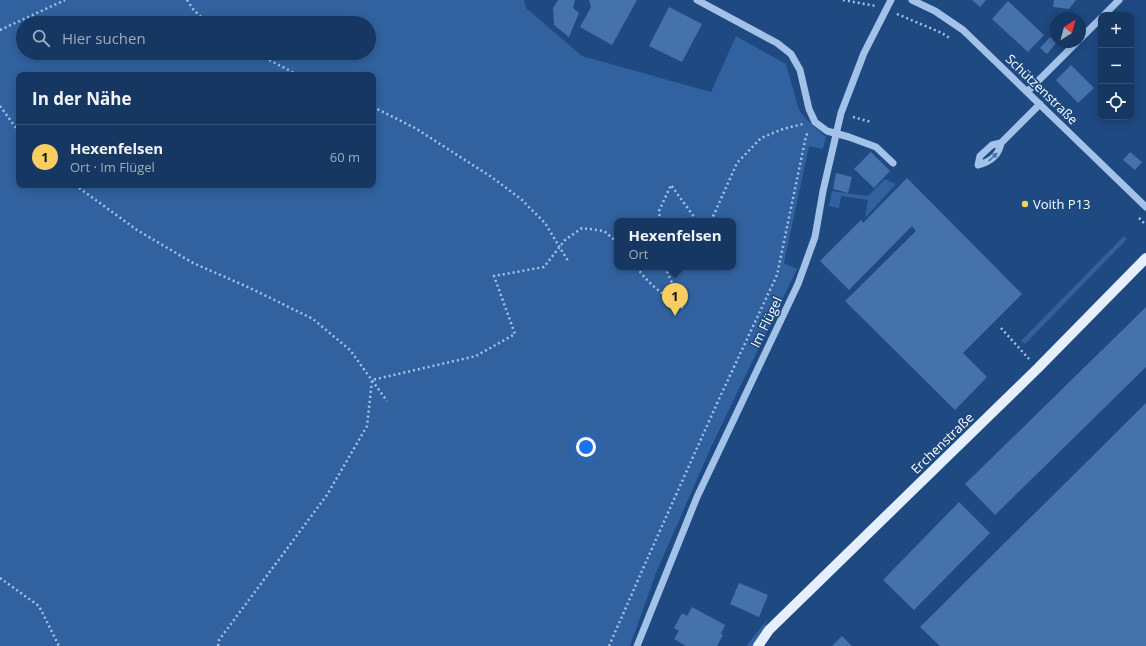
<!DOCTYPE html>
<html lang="de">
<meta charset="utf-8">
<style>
:root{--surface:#163761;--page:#23426a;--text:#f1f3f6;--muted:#9eacbd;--line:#355176;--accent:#f8cd62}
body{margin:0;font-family:"Open Sans",sans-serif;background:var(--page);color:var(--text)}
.controls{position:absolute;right:12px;top:12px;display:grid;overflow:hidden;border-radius:8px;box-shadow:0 2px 10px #0003}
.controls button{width:36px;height:36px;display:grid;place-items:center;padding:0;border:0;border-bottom:1px solid var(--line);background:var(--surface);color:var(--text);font:20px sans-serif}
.compass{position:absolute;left:1050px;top:12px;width:36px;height:36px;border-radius:50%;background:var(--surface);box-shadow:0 2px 10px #0003;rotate:36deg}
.you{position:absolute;left:586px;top:447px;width:14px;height:14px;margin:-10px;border:3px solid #fff;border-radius:50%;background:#1a73e8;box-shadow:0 0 0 6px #1a73e833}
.badge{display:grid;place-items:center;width:26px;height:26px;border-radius:50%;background:var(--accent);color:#111;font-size:13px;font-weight:700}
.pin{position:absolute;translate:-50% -33px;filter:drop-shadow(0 1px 2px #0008)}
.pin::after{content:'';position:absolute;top:21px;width:14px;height:12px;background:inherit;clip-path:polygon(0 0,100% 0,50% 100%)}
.popup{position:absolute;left:614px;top:218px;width:122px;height:52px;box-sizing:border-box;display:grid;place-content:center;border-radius:8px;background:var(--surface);filter:drop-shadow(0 1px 3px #0005);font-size:13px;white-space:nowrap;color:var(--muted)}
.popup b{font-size:15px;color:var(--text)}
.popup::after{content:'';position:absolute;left:50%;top:100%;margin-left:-8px;border:8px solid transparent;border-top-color:var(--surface)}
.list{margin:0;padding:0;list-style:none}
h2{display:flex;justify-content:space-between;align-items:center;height:52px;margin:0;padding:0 16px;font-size:17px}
h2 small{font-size:13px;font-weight:400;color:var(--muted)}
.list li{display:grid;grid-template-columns:26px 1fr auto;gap:12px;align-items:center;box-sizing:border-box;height:64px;padding:0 16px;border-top:1px solid var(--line)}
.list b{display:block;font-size:15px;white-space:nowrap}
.list p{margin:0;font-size:13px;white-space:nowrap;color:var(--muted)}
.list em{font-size:13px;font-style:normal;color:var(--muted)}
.icon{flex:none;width:22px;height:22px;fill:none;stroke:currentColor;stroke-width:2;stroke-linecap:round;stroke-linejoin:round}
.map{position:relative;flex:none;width:1146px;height:646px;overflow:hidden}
.search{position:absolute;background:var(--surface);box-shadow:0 2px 10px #0003;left:16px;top:16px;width:360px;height:44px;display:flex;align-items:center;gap:10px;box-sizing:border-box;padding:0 14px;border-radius:22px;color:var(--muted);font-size:15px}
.panel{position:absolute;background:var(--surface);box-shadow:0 2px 10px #0003;left:16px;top:72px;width:360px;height:116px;border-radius:8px}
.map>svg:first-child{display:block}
.green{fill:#31629f;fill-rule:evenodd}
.building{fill:#4672ab}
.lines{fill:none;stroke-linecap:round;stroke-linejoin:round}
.path{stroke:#a3c2e9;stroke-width:2.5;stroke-dasharray:2 3;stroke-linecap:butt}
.minor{stroke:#a3c2e9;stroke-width:7}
.major{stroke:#e6effe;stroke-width:10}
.oneway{fill:#4d73a5}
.poi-dot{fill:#f8cd62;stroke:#1e4981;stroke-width:1.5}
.labels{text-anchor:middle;stroke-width:3.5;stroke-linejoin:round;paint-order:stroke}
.street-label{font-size:13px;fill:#fff;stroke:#1e4981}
.poi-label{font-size:13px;fill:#fff;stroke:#1e4981;text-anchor:start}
</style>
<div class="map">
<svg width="1146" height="646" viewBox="0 0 1146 646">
<rect width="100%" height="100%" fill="#1e4981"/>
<path class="green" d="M0 0H524L526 8 582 56 711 92 736 36 786 64 799 110 806 119 826 137 823 149 809 146 784 263 797 269 712 445 656 573 630 646H0ZM23 23H369V53H23ZM19 75H373V185H19ZM617 221H733V267H617Z
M885 179 896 184 865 218 868 200 841 196 839 208 829 206 832 191 868 196Z
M1124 236 1127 239 1025 344 1021 341Z
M767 620 764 631 753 646H746Z"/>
<path class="building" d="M558 0H575L573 8 579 13 569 37 554 25 553 8Z
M589 0H637L612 45 580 27 591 7Z
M972 0H986L980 7Z
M1054 0H1076L1069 9 1053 7Z
M1008 1 1044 35 1028 52 992 19Z
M669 7 702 24 682 62 649 46Z
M1050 37 1057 42 1047 54 1040 48Z
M1071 65 1094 88 1078 103 1056 80Z
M871 152 890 171 874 188 854 169Z
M1130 152 1142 162 1135 170 1123 160Z
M836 173 852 177 848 193 833 189Z
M907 178 1022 294 963 353 987 377 955 410 845 301 916 231 912 226 849 290 820 261 861 220 863 223Z
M1146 307V367L995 515 965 484Z
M1146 403V646H940L920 627Z
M959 502 990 533 914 610 883 580Z
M739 583 768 595 759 617 730 604Z
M692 607 725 625 721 634 723 635 717 646H686L674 639 679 631 674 628 682 613 687 616Z
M842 636 852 646H832Z"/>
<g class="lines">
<path class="path" d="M187 0 193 9 207 23
M843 0 876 6
M897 14 942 33 951 39
M0 30 65 0
M256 53 298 75
M0 106 19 132
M373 107 415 128 490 176 521 199 545 223 568 261
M853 117 871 122
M75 185 137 230 193 263 250 288 313 319 350 350 387 401
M1139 218 1146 225
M660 221 659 211 671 185 697 221
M711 221 737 163 761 138 783 129 803 124
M637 267C648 285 666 296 683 308L665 267
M1001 328 1029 359
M0 578 39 606 59 646
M218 646 219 640 327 495 367 426 372 380 476 356 515 334 494 276 544 267 565 240 582 228 604 231 617 242
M609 646 645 564 719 399 777 275 806 136 808 132"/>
<path class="minor" d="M697 0 777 43 791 54 800 70 809 109 815 122 827 131 849 137 876 147 893 163
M912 0 935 11 963 30 1146 207
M1104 15 1119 0
M1080 39 1101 18
M1027 92 1077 42
M1001 143C999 155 990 162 978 165L980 156 992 145 1001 143 1040 104
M637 646 697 497 798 284 815 237 823 191 841 113 864 53 891 0"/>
<path class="major" d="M758 646 769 630 1038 368 1146 258"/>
</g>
<defs><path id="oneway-solid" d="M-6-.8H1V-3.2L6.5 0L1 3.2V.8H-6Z"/></defs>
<use class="oneway" href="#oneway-solid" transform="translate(993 157) rotate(-44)"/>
<circle class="poi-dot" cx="1025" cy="204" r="4"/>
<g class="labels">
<g class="street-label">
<text transform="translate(1042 89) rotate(44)" y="5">Schützenstraße</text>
<text transform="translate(766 322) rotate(-64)" y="5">Im Flügel</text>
<text transform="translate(942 443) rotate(-44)" y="5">Erchenstraße</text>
</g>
<g class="poi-label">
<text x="1033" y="209">Voith P13</text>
</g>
</g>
</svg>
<div class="controls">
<button>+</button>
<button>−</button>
<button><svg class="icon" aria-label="locate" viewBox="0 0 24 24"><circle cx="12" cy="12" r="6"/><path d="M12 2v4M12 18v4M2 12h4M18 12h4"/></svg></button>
</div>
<svg class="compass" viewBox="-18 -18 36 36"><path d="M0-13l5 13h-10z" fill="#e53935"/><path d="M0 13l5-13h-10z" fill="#9eacbd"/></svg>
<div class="you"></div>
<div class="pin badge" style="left:675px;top:316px">1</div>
<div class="popup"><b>Hexenfelsen</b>Ort</div>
<div class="search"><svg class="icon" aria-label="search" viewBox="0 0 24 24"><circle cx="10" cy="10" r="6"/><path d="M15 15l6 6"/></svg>Hier suchen</div>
<section class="panel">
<h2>In der Nähe<small></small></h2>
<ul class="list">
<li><span class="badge">1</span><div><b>Hexenfelsen</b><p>Ort · Im Flügel</p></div><em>60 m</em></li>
</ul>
</section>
</div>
